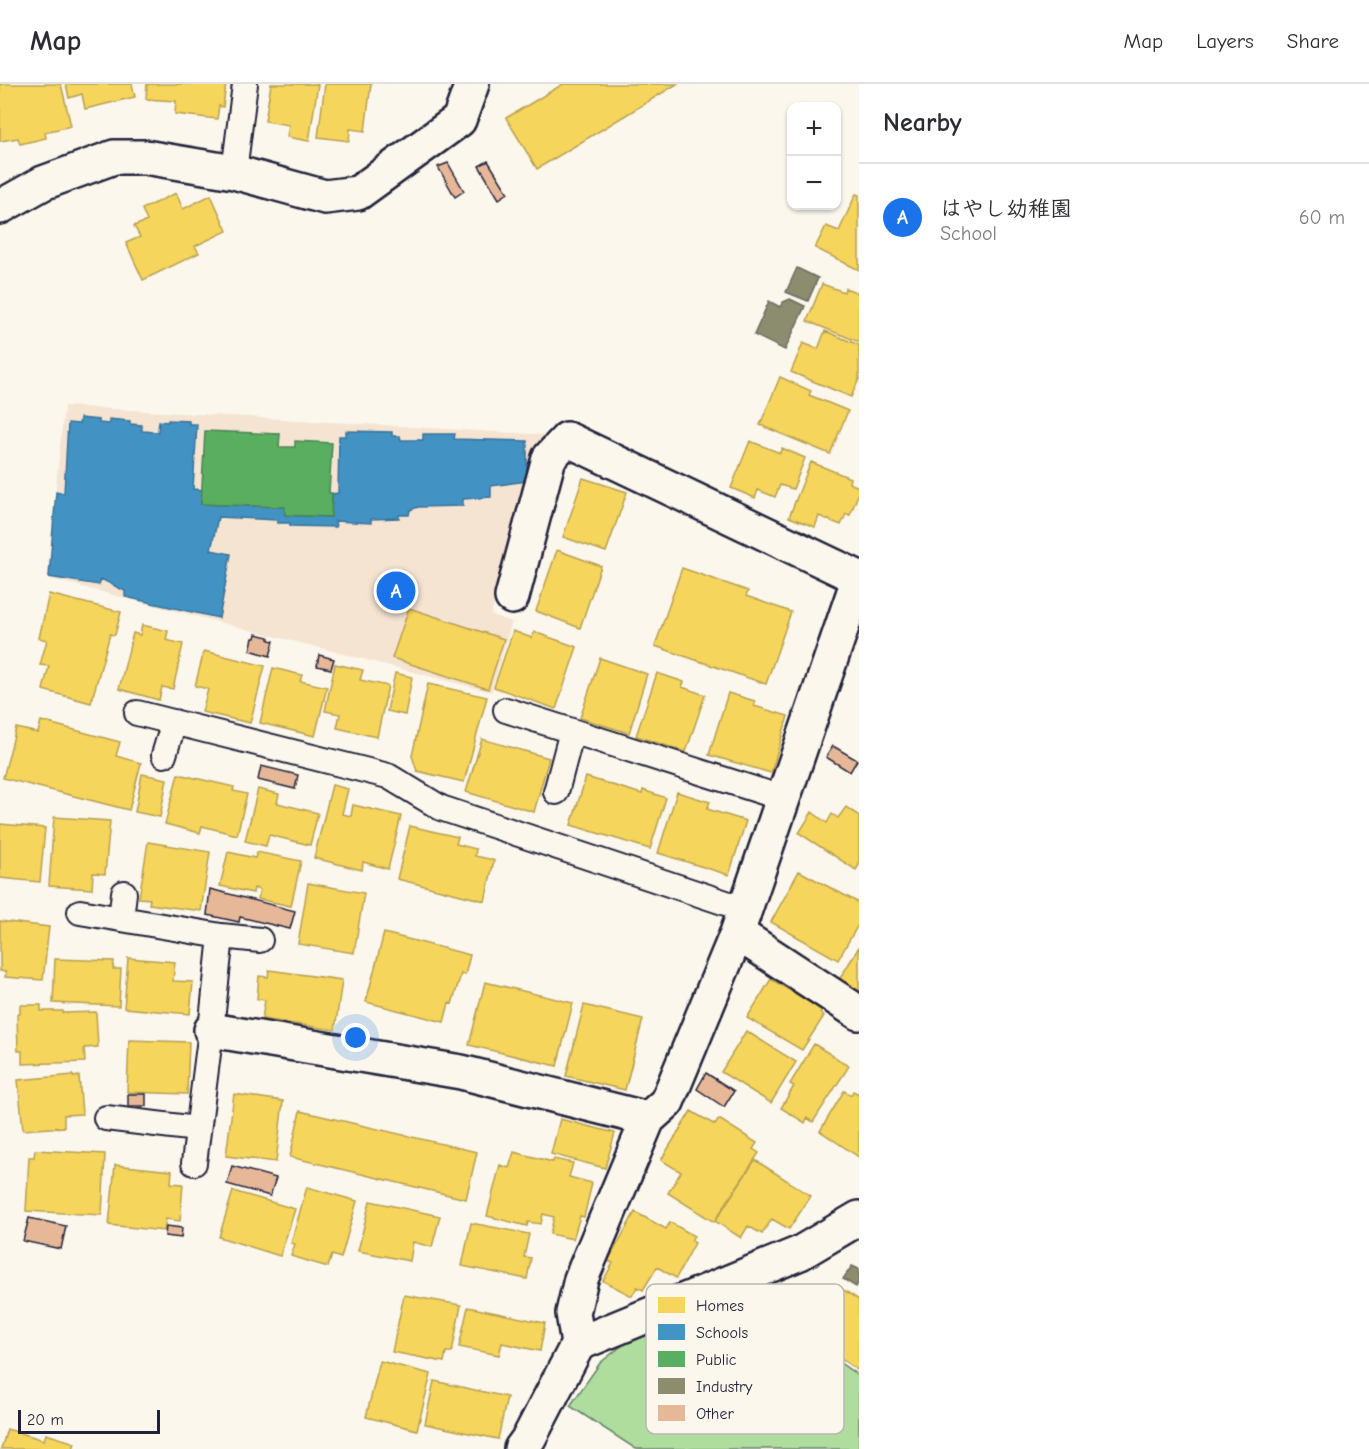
<!DOCTYPE html>
<meta charset="utf-8">
<style>
:root{--surface:#fff;--page:#f2f2f3;--text:#2b2b33;--muted:#7c7c81;--line:#e1e1e2;--accent:#1a73e8}
body{margin:0;font-family:"Comic Neue","Klee One",sans-serif;background:var(--page);color:var(--text)}
.controls{position:absolute;right:18px;top:18px;display:grid;overflow:hidden;border-radius:12px;box-shadow:0 2px 4px #0004}
.controls button{width:54px;height:54px;display:grid;place-items:center;padding:0;border:0;border-bottom:2px solid var(--line);background:var(--surface);color:var(--text);font:30px sans-serif}
.scale{position:absolute;left:18px;bottom:15px;width:142px;box-sizing:border-box;padding-left:6px;border:3px solid #22223b;border-top:0;font-size:16px;line-height:21px;white-space:nowrap;color:#22223b;-webkit-text-stroke:4px #fbf7ec;paint-order:stroke}
.you{position:absolute;left:356px;top:954px;width:21px;height:21px;margin:-15px;border:4px solid #fff;border-radius:50%;background:#1a73e8;box-shadow:0 0 0 9px #1a73e833}
.badge{display:grid;place-items:center;width:39px;height:39px;border-radius:50%;background:var(--accent);color:#fff;font-size:20px;font-weight:700}
.pin{position:absolute;translate:-50% -50%;border:3px solid #fff;box-shadow:0 2px 6px #0006}
.list{margin:0;padding:0;list-style:none}
h2{display:flex;justify-content:space-between;align-items:center;height:78px;margin:0;padding:0 24px;font-size:26px}
h2 small{font-size:20px;font-weight:400;color:var(--muted)}
.list li{display:grid;grid-template-columns:39px 1fr auto;gap:18px;align-items:center;box-sizing:border-box;height:108px;padding:0 24px;border-top:2px solid var(--line)}
.list b{display:block;font-size:22px;white-space:nowrap}
.list p{margin:0;font-size:20px;white-space:nowrap;color:var(--muted)}
.list em{font-size:20px;font-style:normal;color:var(--muted)}
.map{position:relative;flex:none;width:859px;height:1365px;overflow:hidden}
header{display:flex;align-items:center;gap:36px;box-sizing:border-box;height:84px;padding:0 30px;background:var(--surface);border-bottom:2px solid var(--line)}
header strong{font-size:28px}
nav{display:flex;gap:33px;margin-inline-start:auto;font-size:21px}
main{display:flex}
aside{flex:1;background:var(--surface)}
.map>svg:first-child{display:block}
.built{fill:#f5e4d2}
.green{fill:#aedd9d;stroke:#68806c;stroke-width:1.5}
.homes{fill:#f6d55c;stroke:#b69f52;stroke-width:1.5}
.schools{fill:#4393c3;stroke:#39719a;stroke-width:1.5}
.public{fill:#5aae61;stroke:#498456;stroke-width:1.5}
.industry{fill:#8c8c6e;stroke:#6c6c5f;stroke-width:1.5}
.building{fill:#e6b897;stroke:#22223b;stroke-width:1.5}
.lines{fill:none;stroke-linecap:round;stroke-linejoin:round}
.lane-casing{stroke:#22223b;stroke-width:28}
.street-casing{stroke:#22223b;stroke-width:38}
.lane{stroke:#fbf7ec;stroke-width:24}
.street{stroke:#fbf7ec;stroke-width:33}
.key{fill:#fbf7ec;stroke:#bab7b7;stroke-width:1.5}
.key-label{font-size:16px;fill:#22223b}
</style>
<header>
<strong>Map</strong>
<nav><a>Map</a><a>Layers</a><a>Share</a></nav>
</header>
<main>
<div class="map">
<svg width="859" height="1365" viewBox="0 0 859 1365">
<rect width="100%" height="100%" fill="#fbf7ec"/>
<filter id="ink" filterUnits="userSpaceOnUse"><feTurbulence type="fractalNoise" baseFrequency=".0167" numOctaves="2"/><feDisplacementMap in="SourceGraphic" scale="12" xChannelSelector="R" yChannelSelector="G"/><feConvolveMatrix kernelMatrix="1 2 1 2 8 2 1 2 1" color-interpolation-filters="sRGB"/></filter>
<g filter="url(#ink)">
<path class="built" d="M64 322 547 351 491 531 512 538 491 608 47 494Z"/>
<path class="green" d="M746 1215 859 1292V1365H636L570 1322 600 1279 629 1256Z"/>
<path class="homes" d="M0 0H61L71 42 45 48 46 54 20 60 18 54 0 57Z
M66 0H132L135 13 85 25 82 10 69 14Z
M147 0H226L223 23 219 22 217 35 175 30 176 17 146 15Z
M271 0H318L309 57 287 53 289 41 265 37Z
M325 0H371L365 47 350 45 349 57 318 53Z
M563 0H677L537 85 506 34Z
M176 109 183 125 211 111 227 147 195 162 199 169 143 196 126 159 140 153 134 142 147 137 142 125Z
M856 110 859 111V186L815 164 826 142 839 147Z
M822 200 844 208 845 204 859 209V258L807 237Z
M825 247 859 261V295L851 313 791 288 803 259 818 265Z
M780 293 811 307 809 311 848 327 830 370 760 341Z
M750 357 780 369 782 364 805 374 793 405 780 401 775 413 758 406 755 414 731 404Z
M811 378 850 394 849 399 859 403V408L850 431 846 430 841 441 819 432 815 443 789 433Z
M583 394 627 408 606 468 563 453Z
M557 466 601 482 580 544 536 527Z
M682 484 748 507 746 512 791 528 766 600 655 562Z
M49 510 121 528 115 551 110 550 91 619 43 606 49 582 40 581 47 556 39 554Z
M409 524 504 555 488 605 392 574Z
M142 541 168 547 166 556 183 560 173 605 162 603 159 616 119 605 133 549 140 551Z
M513 547 532 554 534 548 577 563 556 625 494 603Z
M204 567 265 582 250 639 202 628 208 605 195 602Z
M600 574 647 590 629 649 580 634Z
M335 580 363 586 360 596 388 602 377 653 337 644 340 630 325 627Z
M273 584 302 591 300 597 327 603 315 652 260 639Z
M395 589 412 593 405 631 387 627Z
M657 589 684 598 682 603 705 611 686 668 636 652Z
M428 600 487 613 464 698 417 687 412 672Z
M728 609 755 617 754 622 788 632 771 689 709 671Z
M41 637 120 658 116 672 141 679 129 726 3 694 16 644 38 649Z
M482 655 549 674 534 728 466 708Z
M142 690 167 695 160 733 135 728Z
M178 690 234 703 233 707 247 710 237 751 202 742 200 749 165 740Z
M586 693 642 710 643 706 666 714 650 765 571 741Z
M332 701 348 705 342 730 351 732 353 721 401 732 388 785 363 778 362 786 314 774Z
M258 705 279 710 277 719 318 729 310 761 269 751 266 762 245 757Z
M677 708 710 718 707 725 746 737 729 791 658 769Z
M846 723 859 732V781L856 786 799 749 812 728 827 739 832 730 838 734Z
M54 733 110 737 105 790 93 789 92 805 49 802Z
M0 740 45 744 40 798 0 794Z
M410 742 458 753 456 760 476 765 475 772 494 776 485 817 397 795Z
M148 758 210 768 201 827 149 820 150 815 139 814Z
M228 768 255 774 257 768 301 777 291 822 258 815 260 806 254 804 253 809 220 802Z
M799 787 859 819V839L838 876 771 838Z
M308 799 364 809 354 869 298 860Z
M0 837 49 843 43 896 5 893 6 888 0 887Z
M384 849 470 871 465 891 461 890 452 920 449 919 444 938 366 918Z
M859 863V908L839 896Z
M128 874 175 878 173 897 193 898 190 930 124 924Z
M55 875 114 877 113 885H121L119 922 53 919Z
M269 886 342 896 335 946 262 935 265 916 257 915 259 892 268 893Z
M771 895 822 926 820 929 824 932 802 966 747 934Z
M485 898 573 919 557 982 469 961Z
M20 921H41V927H63V929L96 928 98 963 84 964 85 978 22 980V967H18L17 930H20Z
M584 921 643 935 625 1006 566 992Z
M746 947 796 978 771 1019 721 988Z
M129 956 189 958 187 1010 127 1008Z
M814 960 849 982 813 1038 807 1034 805 1039 781 1024 794 1002 790 1000Z
M73 991V993L79 992 82 1030 64 1031V1043L23 1046 18 996Z
M844 1007 851 1011 853 1007 859 1010V1073L820 1047Z
M234 1010 283 1017 276 1078 226 1072Z
M300 1027 477 1068 466 1115 290 1073Z
M691 1027 715 1041 719 1035 757 1059 753 1065 759 1069 714 1138 668 1109 681 1088 661 1076Z
M560 1035 615 1049 605 1084 551 1070Z
M35 1066 105 1070 102 1131 26 1127 29 1073H34Z
M514 1068 553 1078 554 1075 573 1079 569 1093 592 1099 584 1133 580 1132 573 1155 550 1150 554 1133 543 1130 541 1140 528 1138 527 1142 487 1132 500 1081 509 1084Z
M755 1076 811 1112 789 1145 772 1135 762 1150 748 1142 741 1154 715 1137Z
M115 1081 172 1087 171 1099 183 1100 180 1137 166 1135 164 1147 109 1141Z
M307 1103 357 1117 341 1174 332 1171 328 1183 291 1172 295 1160 291 1159Z
M233 1107 295 1125 280 1172 219 1153Z
M370 1117 440 1132 432 1163 413 1158 410 1177 358 1167Z
M635 1128 666 1145 670 1138 694 1152 691 1156 695 1159 676 1194 657 1183 643 1206 637 1203 632 1212 603 1197 613 1179 608 1177Z
M471 1139 529 1150 524 1173 531 1174 527 1195 462 1182Z
M836 1201 859 1216V1287L803 1249Z
M404 1211 461 1221 452 1268H446L444 1278 392 1268Z
M468 1223 545 1239 540 1267 502 1259 499 1271 459 1263Z
M380 1277 431 1290 417 1346 366 1333Z
M434 1297 507 1313 498 1355 425 1340Z
M7 1345 44 1356 46 1350 75 1359 73 1365H1Z"/>
<path class="schools" d="M80 334 99 336V339L109 340V335L130 337V340L142 341V347L158 348 159 337 168 338V336L189 337V340H197L193 405 202 406 201 420 285 423V431L331 433 332 410 338 409 339 352H346V347L392 348V352H400L401 356H423V350H455L454 355 527 357V397L491 402V413L463 415V422L418 423 410 426 409 431H399V434L371 435V439L335 437 336 443 290 442V439H277V436L218 433 211 466 231 470 219 534 125 513V507L101 495 99 501 49 493 56 408 64 409 68 339 79 340Z"/>
<path class="public" d="M205 347 280 350 279 363H295V357L332 359 329 409H332L331 433 285 431V423L201 420Z"/>
<path class="industry" d="M797 184 818 194 808 217 786 208Z
M790 215 805 222 785 266 754 251 769 217 780 223 783 218Z
M852 1182 859 1185V1198L856 1203 843 1195Z"/>
<path class="building" d="M488 77 508 109 499 115 479 82Z
M448 79 464 107 455 113 438 83Z
M256 550 269 553V556L274 557 270 572 250 566 253 554H255Z
M319 571 334 575 331 585 317 582Z
M833 662 857 676 850 688 826 673Z
M261 682 298 691 295 705 258 696Z
M210 805 295 827 290 845 240 833 239 838 207 831Z
M706 989 734 1007 724 1023 697 1005Z
M128 1010H146V1022H128Z
M232 1082 276 1094 270 1112 227 1100Z
M29 1134 66 1142 61 1165 23 1157Z
M166 1142 182 1144 181 1154 165 1152Z"/>
<g class="lines">
<defs>
<path id="lane" d="M234 88 245 0
M506 626 782 714
M137 629 388 692 441 724 744 825
M164 671 174 638
M556 708 572 647
M80 828 221 852 260 856
M121 835 124 809
M106 1034 197 1045
M194 1079 211 946 221 852"/>
<path id="street" d="M0 123 43 99 114 73H145L234 88 325 113 358 109 459 36 472 0
M512 513 549 374 567 355 859 494
M737 849 859 929
M211 946 461 988 648 1035
M578 1260 800 1169 859 1134
M521 1365 529 1354 578 1260 573 1229 581 1195 648 1035 667 1018 737 849 859 493"/>
</defs>
<use href="#lane" class="lane-casing"/>
<use href="#street" class="street-casing"/>
<use href="#lane" class="lane"/>
<use href="#street" class="street"/>
</g>
</g>
<rect x="646" y="1200" width="198" height="150" rx="9" class="key"/>
<rect x="658" y="1213" width="27" height="16" fill="#f6d55c"/>
<rect x="658" y="1240" width="27" height="16" fill="#4393c3"/>
<rect x="658" y="1267" width="27" height="16" fill="#5aae61"/>
<rect x="658" y="1294" width="27" height="16" fill="#8c8c6e"/>
<rect x="658" y="1321" width="27" height="16" fill="#e6b897"/>
<g class="key-label">
<text x="696" y="1227">Homes</text>
<text x="696" y="1254">Schools</text>
<text x="696" y="1281">Public</text>
<text x="696" y="1308">Industry</text>
<text x="696" y="1335">Other</text>
</g>
</svg>
<div class="controls">
<button>+</button>
<button>−</button>
</div>
<div class="scale">20 m</div>
<div class="you"></div>
<div class="pin badge" style="left:396px;top:507px">A</div>
</div>
<aside>
<h2>Nearby<small></small></h2>
<ul class="list">
<li><span class="badge">A</span><div><b>はやし幼稚園</b><p>School</p></div><em>60 m</em></li>
</ul>
</aside>
</main>
